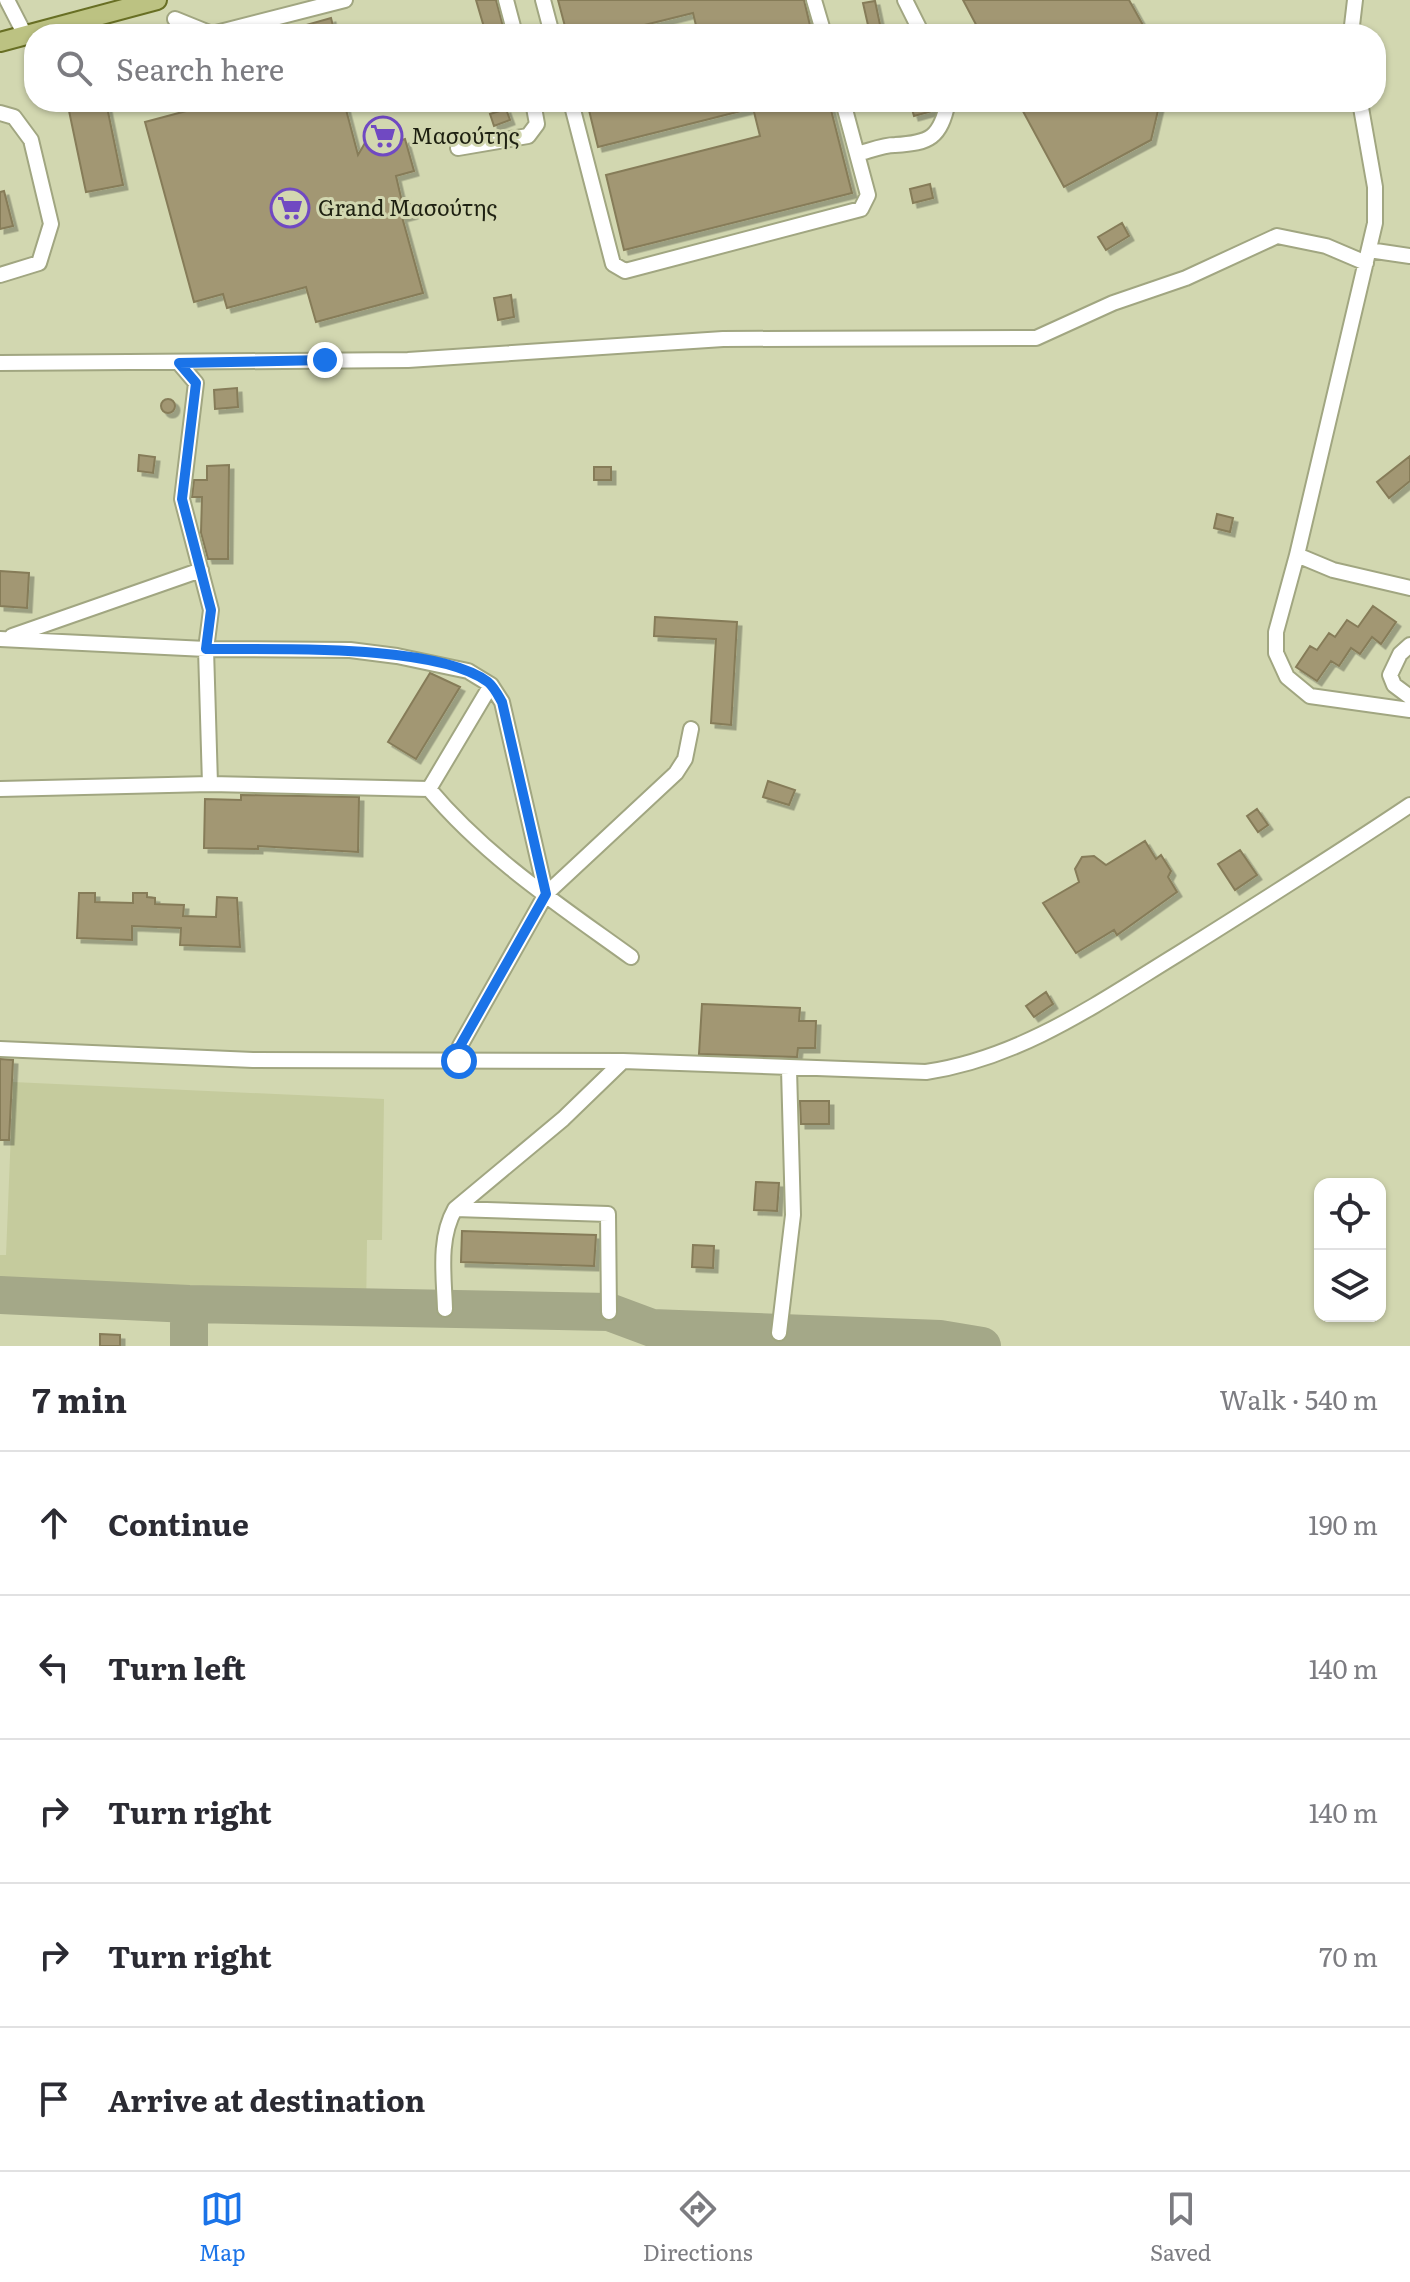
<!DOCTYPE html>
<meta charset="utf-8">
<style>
:root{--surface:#fff;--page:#f7f7f7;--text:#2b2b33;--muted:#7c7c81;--line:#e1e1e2;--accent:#1a73e8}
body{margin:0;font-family:Literata,serif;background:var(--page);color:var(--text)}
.controls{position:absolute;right:24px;bottom:24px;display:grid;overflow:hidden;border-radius:16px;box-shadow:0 2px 6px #0004}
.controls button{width:72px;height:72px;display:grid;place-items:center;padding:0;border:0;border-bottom:2px solid var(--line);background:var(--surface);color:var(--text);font:40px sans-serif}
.stop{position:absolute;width:24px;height:24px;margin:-18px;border:6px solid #1a73e8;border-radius:50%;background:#fff}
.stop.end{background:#1a73e8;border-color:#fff;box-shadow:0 2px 8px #0008}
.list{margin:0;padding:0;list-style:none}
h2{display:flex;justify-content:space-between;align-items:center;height:104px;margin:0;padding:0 32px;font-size:34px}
h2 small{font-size:26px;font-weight:400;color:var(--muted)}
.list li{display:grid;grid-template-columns:52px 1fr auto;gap:24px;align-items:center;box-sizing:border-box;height:144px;padding:0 32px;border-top:2px solid var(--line)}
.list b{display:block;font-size:30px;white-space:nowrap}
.list em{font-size:26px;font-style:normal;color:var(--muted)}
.icon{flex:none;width:44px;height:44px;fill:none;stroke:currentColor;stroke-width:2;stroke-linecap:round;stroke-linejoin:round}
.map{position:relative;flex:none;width:1410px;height:1346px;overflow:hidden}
.search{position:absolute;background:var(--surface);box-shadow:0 2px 6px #0004;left:24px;right:24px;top:24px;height:88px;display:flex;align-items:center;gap:20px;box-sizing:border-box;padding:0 28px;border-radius:32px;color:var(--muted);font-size:30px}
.sheet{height:824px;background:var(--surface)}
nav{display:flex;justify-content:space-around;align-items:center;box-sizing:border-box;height:112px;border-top:2px solid var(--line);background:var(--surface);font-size:22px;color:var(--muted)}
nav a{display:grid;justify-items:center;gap:4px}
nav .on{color:var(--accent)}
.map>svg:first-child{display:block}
.built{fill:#c5cb9d}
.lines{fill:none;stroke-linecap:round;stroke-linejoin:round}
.taxiway{stroke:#a4a888;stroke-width:38}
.building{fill:#a29773;stroke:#867c59;stroke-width:2;filter:url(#shadow)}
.minor-casing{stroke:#a1a681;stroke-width:18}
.major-casing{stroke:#686f24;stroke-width:22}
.minor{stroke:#fff;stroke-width:14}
.major{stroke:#bcc282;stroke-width:18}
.route{stroke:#1a73e8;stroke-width:10}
.labels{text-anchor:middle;stroke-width:6;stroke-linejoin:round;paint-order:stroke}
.poi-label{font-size:22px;fill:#1e2011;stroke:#d2d7b0;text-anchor:start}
</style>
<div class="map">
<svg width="1410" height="1346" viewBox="0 0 1410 1346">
<defs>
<filter id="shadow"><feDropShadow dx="4.5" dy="4.5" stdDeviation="0" flood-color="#0004"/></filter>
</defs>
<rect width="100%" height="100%" fill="#d2d7b0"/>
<path class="built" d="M13 1082 384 1099 382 1240H367L366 1316 0 1301V1255H6Z"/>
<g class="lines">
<path class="taxiway" d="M0 1295 189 1304 609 1312 652 1328 940 1339 982 1346
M186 1309 189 1304V1346"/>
</g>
<path class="building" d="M476 0H496L505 34H486Z
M558 0H804L812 34H698L693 13 608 34H567Z
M963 0H1129L1148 34H981Z
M875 1 882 34H870L863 3Z
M331 18 335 34H285V31Z
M90 102H106L123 185 86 192 68 106Z
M220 102H344L358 155 376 124 389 127 392 143 405 139 414 171 396 176 402 202 409 200 413 214 402 217 423 293 316 322 306 287 227 308 223 294 194 302 145 122Z
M587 102H829L852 193 624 250 606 175 760 136 753 108 598 147Z
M910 102H930L932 111 914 116Z
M1018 102H1160L1151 140 1064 187Z
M506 109 510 120 494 126 490 114Z
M930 184 933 198 913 203 910 189Z
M4 191 13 226 0 229V192Z
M1122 223 1129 236 1106 250 1098 237Z
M511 295 514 317 498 320 494 298Z
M237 388 238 407 215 409 214 390Z
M161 406a7 7 0 1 1 14 0a7 7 0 1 1-14 0Z
M139 455 155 457 153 473 138 471Z
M1410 456V481L1389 498 1377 482Z
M229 465 228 559H208L201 533 202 497H192L194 480H207V466Z
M594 467H611V480H594Z
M1217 514 1233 518 1230 532 1214 528Z
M0 571 29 573 27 608 0 606Z
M1373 606 1396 622 1381 644 1372 637 1360 654 1351 648 1339 666 1331 661 1317 681 1296 667 1310 646 1317 650 1329 633 1335 637 1347 620 1358 627Z
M655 617 737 622 731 725 711 723 716 639 654 636Z
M430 673 460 687 416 759 388 742Z
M768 781 795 790 789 805 763 797Z
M241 795 359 797 358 852 258 846V849L204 848 205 799 241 800Z
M1257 809 1268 825 1258 832 1247 816Z
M1145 841 1156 859 1161 855 1171 871 1168 877 1177 892 1117 935 1114 930 1076 953 1043 903 1079 882 1075 869 1082 857 1094 856 1106 865Z
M1240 850 1257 875 1235 890 1218 864Z
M79 893H95V902L133 903V893H147V897L155 898V904L184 905 183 916 216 917 217 897 237 898 240 947 180 945 181 928 132 926V940L77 938Z
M1046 992 1053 1004 1034 1017 1026 1006Z
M702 1004 800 1008 799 1021H816L815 1048H798L797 1057 699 1054Z
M0 1059 13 1060 9 1140H0Z
M800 1101H829V1124H801Z
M756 1182 779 1183 777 1211 754 1210Z
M462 1231 596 1235 594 1266 461 1262Z
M693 1245 714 1246 713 1268 692 1267Z
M100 1334 120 1335V1346H100Z"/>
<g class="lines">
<defs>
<path id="minor" d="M7 0 25 35
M506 0 515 34
M543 0 552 34
M814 0 824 34
M905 0 922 34
M175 19 212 34
M212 34 345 0
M1351 34 1355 0
M571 102 613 264 625 271 861 209 868 195 843 102
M1360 102 1375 187V223L1297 555 1276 632V653L1287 677 1310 696 1410 710
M0 113 14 117 31 140 51 224 39 263 0 275
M458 148 528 136 537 124 533 102
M857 154C869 151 883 145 895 145 930 143 940 138 948 102
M1369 250 1410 256
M0 363 408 360 723 339 1036 338 1113 303 1186 278 1277 236 1326 246 1366 263
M179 363 196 383 182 499 211 610 206 649 210 784
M1297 555 1333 570 1410 588
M12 636 201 570
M0 639 206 649 350 650 397 656 468 671 491 685 502 702 546 894
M1410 645 1400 654 1390 675 1394 685 1410 697
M0 789 210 784 429 789C486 857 559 905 631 957
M429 789 491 685
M0 1049 253 1060 623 1061 926 1072C1021 1058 1098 1003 1178 954 1256 905 1334 856 1410 805
M459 1061 460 1046 546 894 676 773 685 759 691 729
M455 1209 608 1214 609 1312
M445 1309C444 1276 438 1239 455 1209L563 1119 623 1061
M779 1333 793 1215 789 1069"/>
<path id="major" d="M0 42 157 0"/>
</defs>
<use href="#minor" class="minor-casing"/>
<use href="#major" class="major-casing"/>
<use href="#minor" class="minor"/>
<use href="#major" class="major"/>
</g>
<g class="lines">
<path class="route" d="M325 360 179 363 196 383 182 499 211 610 206 649C273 650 436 643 488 682 494 687 498 695 502 702L546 894 460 1046 459 1061"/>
</g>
<defs>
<symbol id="supermarket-ring" viewBox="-11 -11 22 22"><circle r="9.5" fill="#d2d7b0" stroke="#7049c2" stroke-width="1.5"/><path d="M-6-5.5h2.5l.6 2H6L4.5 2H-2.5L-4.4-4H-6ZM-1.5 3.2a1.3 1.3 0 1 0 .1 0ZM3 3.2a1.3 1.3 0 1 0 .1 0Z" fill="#7049c2"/></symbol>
</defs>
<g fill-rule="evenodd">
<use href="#supermarket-ring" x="361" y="114" width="44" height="44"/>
<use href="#supermarket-ring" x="268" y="186" width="44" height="44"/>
</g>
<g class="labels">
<g class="poi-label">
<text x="411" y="144">Μασούτης</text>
<text x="318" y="216">Grand Μασούτης</text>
</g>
</g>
</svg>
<div class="controls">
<button><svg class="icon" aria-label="locate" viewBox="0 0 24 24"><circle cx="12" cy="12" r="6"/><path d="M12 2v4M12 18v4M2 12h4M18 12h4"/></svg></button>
<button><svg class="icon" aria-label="layers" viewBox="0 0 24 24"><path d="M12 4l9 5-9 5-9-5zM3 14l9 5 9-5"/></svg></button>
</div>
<div class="stop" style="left:459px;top:1061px"></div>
<div class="stop end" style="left:325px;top:360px"></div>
<div class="search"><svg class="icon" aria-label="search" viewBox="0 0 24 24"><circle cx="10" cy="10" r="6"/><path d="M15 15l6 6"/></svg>Search here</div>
</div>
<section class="sheet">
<h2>7 min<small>Walk · 540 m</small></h2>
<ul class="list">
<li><svg class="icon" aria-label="ahead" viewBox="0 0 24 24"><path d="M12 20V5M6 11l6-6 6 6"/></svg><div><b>Continue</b></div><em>190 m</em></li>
<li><svg class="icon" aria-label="left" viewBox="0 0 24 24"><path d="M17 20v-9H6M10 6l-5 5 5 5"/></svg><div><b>Turn left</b></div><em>140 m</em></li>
<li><svg class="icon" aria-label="right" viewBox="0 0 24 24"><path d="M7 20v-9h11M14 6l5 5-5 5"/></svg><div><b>Turn right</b></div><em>140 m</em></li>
<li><svg class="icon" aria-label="right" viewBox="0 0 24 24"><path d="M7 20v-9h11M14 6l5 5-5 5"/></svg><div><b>Turn right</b></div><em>70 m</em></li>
<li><svg class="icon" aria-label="arrive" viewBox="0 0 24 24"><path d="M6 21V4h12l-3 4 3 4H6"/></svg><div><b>Arrive at destination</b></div></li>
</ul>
</section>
<nav>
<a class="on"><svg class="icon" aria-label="map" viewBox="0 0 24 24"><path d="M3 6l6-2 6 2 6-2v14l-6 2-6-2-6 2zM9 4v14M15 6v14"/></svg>Map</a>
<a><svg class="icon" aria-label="directions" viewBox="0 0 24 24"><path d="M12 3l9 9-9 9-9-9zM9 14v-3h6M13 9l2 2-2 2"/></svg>Directions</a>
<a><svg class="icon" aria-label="saved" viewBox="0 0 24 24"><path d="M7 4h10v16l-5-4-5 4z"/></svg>Saved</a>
</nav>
